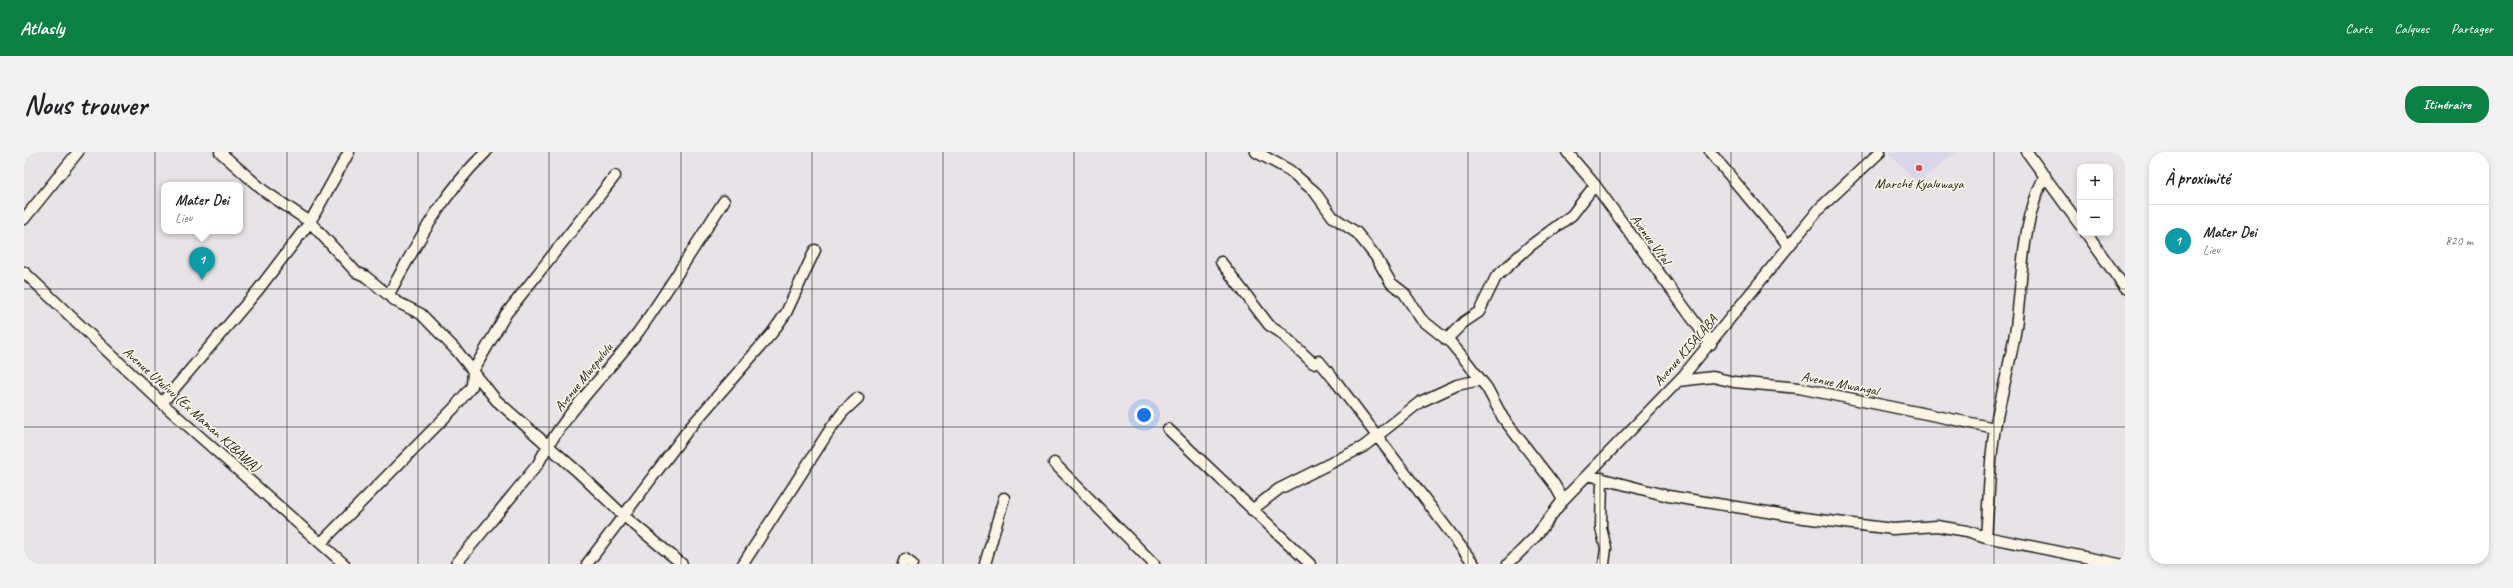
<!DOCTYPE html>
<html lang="fr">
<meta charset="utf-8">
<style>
:root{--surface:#fff;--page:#f2f2f2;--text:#202124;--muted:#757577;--line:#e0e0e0;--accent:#0b8043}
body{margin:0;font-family:Caveat,sans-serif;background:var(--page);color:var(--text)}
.controls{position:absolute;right:12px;top:12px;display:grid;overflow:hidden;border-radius:8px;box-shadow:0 2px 6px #0003}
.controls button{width:36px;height:36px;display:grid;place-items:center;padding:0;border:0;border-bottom:1px solid var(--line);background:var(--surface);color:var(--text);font:20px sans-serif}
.you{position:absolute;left:1120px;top:263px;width:14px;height:14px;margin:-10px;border:3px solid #fff;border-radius:50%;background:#1a73e8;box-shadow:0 0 0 6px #1a73e833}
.badge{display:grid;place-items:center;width:26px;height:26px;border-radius:50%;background:var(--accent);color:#fff;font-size:13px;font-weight:700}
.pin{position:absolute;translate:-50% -33px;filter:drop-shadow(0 1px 2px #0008)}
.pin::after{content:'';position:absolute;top:21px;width:14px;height:12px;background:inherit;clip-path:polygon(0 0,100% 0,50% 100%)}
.popup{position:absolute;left:137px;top:30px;width:82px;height:52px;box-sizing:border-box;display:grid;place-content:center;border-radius:8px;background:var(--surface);filter:drop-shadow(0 1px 3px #0005);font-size:13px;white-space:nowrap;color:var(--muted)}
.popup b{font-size:15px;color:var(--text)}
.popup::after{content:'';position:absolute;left:50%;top:100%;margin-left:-8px;border:8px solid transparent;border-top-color:var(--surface)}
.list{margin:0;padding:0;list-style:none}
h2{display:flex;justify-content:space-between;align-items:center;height:52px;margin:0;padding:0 16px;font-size:17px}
h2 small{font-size:13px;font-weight:400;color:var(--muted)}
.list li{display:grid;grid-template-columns:26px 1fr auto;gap:12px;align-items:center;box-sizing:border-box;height:72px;padding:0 16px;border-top:1px solid var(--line)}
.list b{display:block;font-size:15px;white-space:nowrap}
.list p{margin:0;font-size:13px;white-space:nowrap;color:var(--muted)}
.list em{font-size:13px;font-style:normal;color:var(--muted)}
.map{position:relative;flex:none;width:2101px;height:412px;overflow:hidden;border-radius:16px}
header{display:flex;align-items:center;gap:24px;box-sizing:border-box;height:56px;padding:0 20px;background:var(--accent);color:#fff}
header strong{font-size:19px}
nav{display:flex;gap:22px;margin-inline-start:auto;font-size:14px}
.intro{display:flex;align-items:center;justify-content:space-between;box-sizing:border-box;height:96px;padding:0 24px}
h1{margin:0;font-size:28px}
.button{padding:10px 18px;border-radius:16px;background:var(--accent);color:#fff;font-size:14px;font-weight:700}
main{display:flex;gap:24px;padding:0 24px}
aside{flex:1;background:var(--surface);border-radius:16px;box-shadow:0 2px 6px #0003}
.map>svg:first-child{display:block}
.built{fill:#d8d6e8}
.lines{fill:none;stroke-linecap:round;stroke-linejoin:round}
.minor-casing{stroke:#1c1c1c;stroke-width:13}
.minor{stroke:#fcf5e5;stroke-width:10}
.grid{fill:none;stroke:#1c1c1c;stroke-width:1;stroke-opacity:0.55}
.poi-dot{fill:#d1495b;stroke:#fcf5e5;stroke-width:1.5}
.labels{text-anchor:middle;stroke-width:3.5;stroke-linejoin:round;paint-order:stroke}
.poi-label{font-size:14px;fill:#1c1c1c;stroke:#fcf5e5}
.street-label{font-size:14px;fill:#1c1c1c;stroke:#fcf5e5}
</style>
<header>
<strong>Atlasly</strong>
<nav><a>Carte</a><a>Calques</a><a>Partager</a></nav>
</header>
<div class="intro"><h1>Nous trouver</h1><a class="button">Itinéraire</a></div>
<main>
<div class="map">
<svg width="2101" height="412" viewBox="0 0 2101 412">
<rect width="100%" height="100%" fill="#e7e3e7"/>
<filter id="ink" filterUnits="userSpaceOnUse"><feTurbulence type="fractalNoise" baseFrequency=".025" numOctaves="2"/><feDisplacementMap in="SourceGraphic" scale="8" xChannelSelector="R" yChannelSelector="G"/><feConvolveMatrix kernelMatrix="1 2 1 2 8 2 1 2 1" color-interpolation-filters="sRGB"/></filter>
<g filter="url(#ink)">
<path class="built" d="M1864 0H1932L1893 31Z"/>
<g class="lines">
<defs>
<path id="minor" d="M196 0 240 39 286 70 332 120 341 124 373 150 397 162 433 199 472 248 554 320 600 364 658 412
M1232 0 1265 18 1290 39 1309 65 1333 81 1352 105 1367 131 1380 141 1397 167 1427 191 1442 209 1463 236 1479 266 1530 332 1539 348
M1543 0 1571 33 1687 192
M1686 0 1765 94
M2003 0 2056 73
M0 67 54 0
M2062 81 2101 136
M1197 110 1245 173 1256 180 1289 211 1295 209 1313 231 1450 412
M0 120 138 251 320 412
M365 142C393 91 419 41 462 0
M1422 188 1440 170 1455 160 1472 125 1506 94 1548 63 1571 33
M1654 229 1689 225 1710 230 1775 236 1971 276
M138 251 234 138 286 70 325 0
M1144 277 1286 412
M1030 311 1130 412
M1564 323 1644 344 1780 366 1869 377 1913 374 1943 379 1962 385 2095 412
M1578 326 1577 376 1582 396 1580 412
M1228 358 1255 337 1339 295 1396 250 1433 233 1456 228
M1962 385C1965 349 1965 312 1971 276 1977 242 1987 209 1992 175 1999 123 1997 71 2021 23
M297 391 430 256 448 234 449 219 482 162 591 24
M432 412 514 312C539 262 582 223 615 179 645 137 672 92 700 49
M563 412 664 278 748 181 762 161 791 98
M719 412 807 276 819 260 834 246
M879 412 881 407 888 412
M961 412 980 346
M1484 412 1512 384 1539 348 1659 224 1796 56 1856 0"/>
</defs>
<use href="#minor" class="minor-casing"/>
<use href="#minor" class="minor"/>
</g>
</g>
<path class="grid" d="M131 0V412M263 0V412M394 0V412M525 0V412M657 0V412M788 0V412M919 0V412M1050 0V412M1182 0V412M1313 0V412M1444 0V412M1576 0V412M1707 0V412M1838 0V412M1970 0V412M0 137H2101M0 275H2101"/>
<circle class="poi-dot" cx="1895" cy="16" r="4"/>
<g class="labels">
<g class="poi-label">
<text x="1895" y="36">Marché Kyaluwaya</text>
</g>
<g class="street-label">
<text transform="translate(1627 87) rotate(54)" y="5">Avenue Vital</text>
<text transform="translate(1661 198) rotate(-49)" y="5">Avenue KISALABA</text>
<text transform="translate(559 225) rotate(-51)" y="5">Avenue Mwepululu</text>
<text transform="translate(1816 231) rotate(11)" y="5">Avenue Mwangal</text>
<text transform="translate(168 257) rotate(42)" y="5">Avenue Utulivu (Ex Maman KIBAWA)</text>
</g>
</g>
</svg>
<div class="controls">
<button>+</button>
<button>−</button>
</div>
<div class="you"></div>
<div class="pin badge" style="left:178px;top:128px;background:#0f9aa8">1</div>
<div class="popup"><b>Mater Dei</b>Lieu</div>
</div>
<aside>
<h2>À proximité<small></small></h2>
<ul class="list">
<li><span class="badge" style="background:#0f9aa8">1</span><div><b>Mater Dei</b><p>Lieu</p></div><em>820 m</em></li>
</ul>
</aside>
</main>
